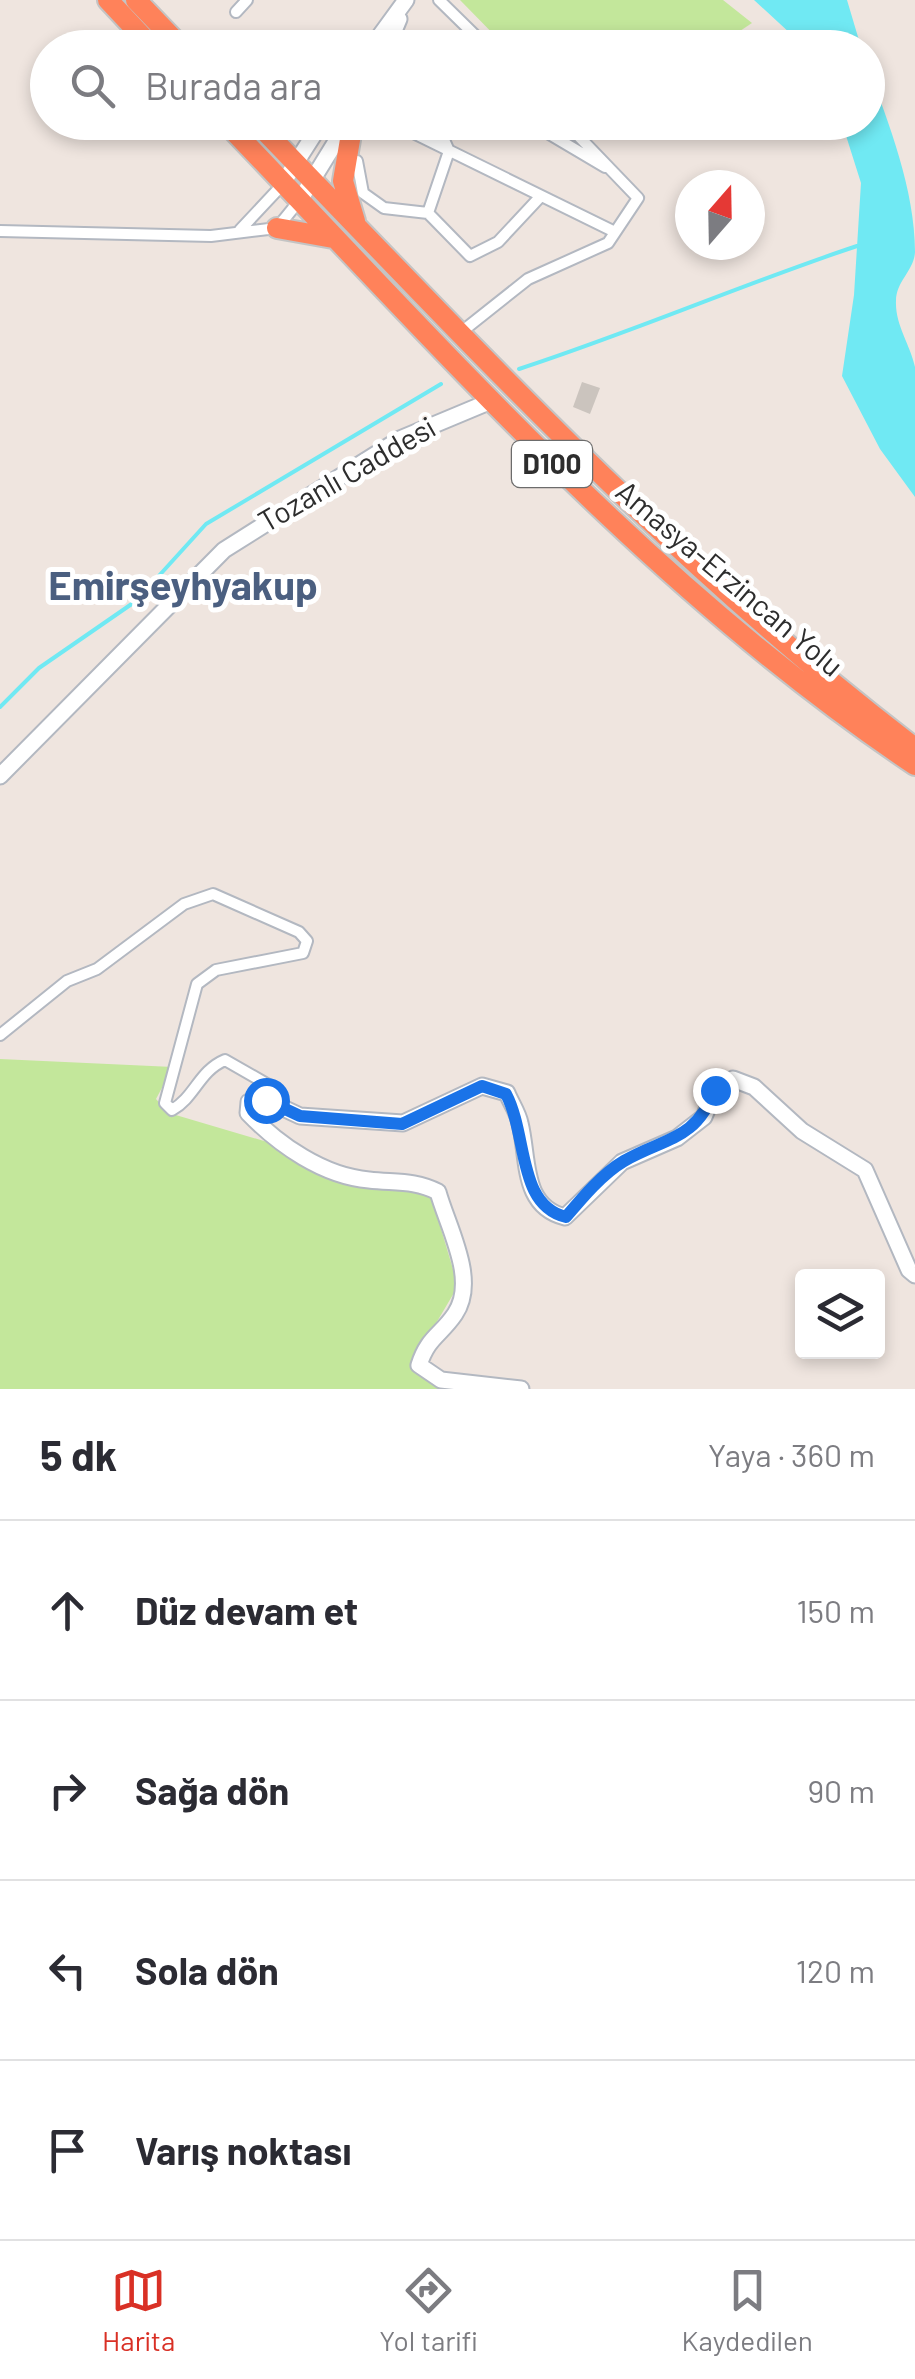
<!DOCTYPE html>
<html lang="tr">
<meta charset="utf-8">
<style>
:root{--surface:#fff;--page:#f7f7f7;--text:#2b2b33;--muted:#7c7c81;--line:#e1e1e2;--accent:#d93025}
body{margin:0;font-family:Barlow,sans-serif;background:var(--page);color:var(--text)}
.controls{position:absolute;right:30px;bottom:30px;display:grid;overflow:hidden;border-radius:10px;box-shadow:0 5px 15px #0003}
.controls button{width:90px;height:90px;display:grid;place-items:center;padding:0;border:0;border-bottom:2px solid var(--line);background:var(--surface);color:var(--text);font:50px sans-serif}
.compass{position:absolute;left:675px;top:170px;width:90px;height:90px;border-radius:50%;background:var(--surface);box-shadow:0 5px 15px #0003;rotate:20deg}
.stop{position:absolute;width:30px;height:30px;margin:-22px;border:8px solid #1a73e8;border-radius:50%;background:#fff}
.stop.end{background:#1a73e8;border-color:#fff;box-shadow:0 2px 10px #0008}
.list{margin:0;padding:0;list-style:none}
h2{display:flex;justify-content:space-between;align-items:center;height:130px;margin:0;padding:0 40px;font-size:42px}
h2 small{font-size:32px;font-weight:400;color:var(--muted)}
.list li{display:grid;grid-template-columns:65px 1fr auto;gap:30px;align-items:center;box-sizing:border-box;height:180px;padding:0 40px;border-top:2px solid var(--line)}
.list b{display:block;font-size:38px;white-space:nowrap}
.list em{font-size:32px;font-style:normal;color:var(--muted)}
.icon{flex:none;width:55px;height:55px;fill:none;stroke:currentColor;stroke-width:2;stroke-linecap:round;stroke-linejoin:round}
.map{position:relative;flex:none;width:915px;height:1389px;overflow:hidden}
.search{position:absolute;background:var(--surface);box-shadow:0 5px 15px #0003;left:30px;right:30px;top:30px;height:110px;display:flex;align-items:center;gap:25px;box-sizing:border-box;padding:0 35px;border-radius:55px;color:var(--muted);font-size:38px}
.sheet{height:850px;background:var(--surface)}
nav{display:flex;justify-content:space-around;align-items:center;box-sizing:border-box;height:140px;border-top:2px solid var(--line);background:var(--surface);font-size:28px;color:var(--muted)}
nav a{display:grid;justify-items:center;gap:5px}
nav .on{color:var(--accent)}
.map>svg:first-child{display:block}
.green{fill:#c3e79b}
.water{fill:#70e9f3}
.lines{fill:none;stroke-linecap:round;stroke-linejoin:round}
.stream{stroke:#70e9f3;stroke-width:4}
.building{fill:#cbc4be}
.street-casing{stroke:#b3b8c1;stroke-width:14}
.secondary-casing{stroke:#b3b8c1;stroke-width:19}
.highway-casing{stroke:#c4c4c4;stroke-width:24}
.street{stroke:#fff;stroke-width:10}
.secondary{stroke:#fff;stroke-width:15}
.highway{stroke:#ff825a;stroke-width:20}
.route{stroke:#1a73e8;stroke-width:12}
.labels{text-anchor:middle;stroke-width:10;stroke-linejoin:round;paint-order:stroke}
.shield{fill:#fff;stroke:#6c6c6c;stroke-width:2.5}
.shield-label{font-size:28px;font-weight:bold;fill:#2d2d2d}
.street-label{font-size:30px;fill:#2d2d2d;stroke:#fff}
.district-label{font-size:40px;font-weight:bold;fill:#4b5f80;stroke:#fff}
</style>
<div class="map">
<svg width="915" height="1389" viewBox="0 0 915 1389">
<rect width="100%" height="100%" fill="#efe5df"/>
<path class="green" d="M460 0H723L752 23 716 47H506Z
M0 1059 173 1067 156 1099 169 1113 274 1144 361 1182 430 1192 458 1286 415 1359 464 1389H0Z"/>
<path class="water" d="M754 0H847L861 47H805Z
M868 67C889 124 915 190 915 252 914 271 896 281 896 301 895 325 910 344 915 367 915 399 915 462 915 497L880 449 842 376 854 295 861 183 842 123 868 122Z"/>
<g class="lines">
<path class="stream" d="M519 369C633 332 743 284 857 246
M0 707 39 668 136 601 206 524 441 384"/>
</g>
<path class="building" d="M582 382 600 388 590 414 573 407Z"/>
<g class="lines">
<defs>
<path id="street" d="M439 0 488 48
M236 12 247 0
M391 122 615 232
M436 122 449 151 428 213 470 256 498 242 540 197
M529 122 605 167
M357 161 363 193 384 208 428 213
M240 230 283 184
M0 231 211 236 277 228 299 201
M460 333 528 279 608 243 638 198 565 122
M0 1035 67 981 97 969 184 904 213 894 299 932 307 941 303 953 216 970 197 984 165 1103 172 1110C195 1097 199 1071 225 1060L267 1084 266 1100"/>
<path id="secondary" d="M371 48 406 0
M387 48 399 19
M283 183 322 122
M300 200 348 122
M0 776 224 550 400 439 491 401
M521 1389 441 1380 419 1365C428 1337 440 1336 455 1314 478 1280 448 1228 438 1192 415 1180 395 1183 369 1180 323 1176 279 1145 248 1113L249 1102 266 1100 300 1116 403 1123 482 1086 507 1093C511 1103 518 1113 520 1123 529 1159 521 1206 565 1217L622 1162 677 1138 704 1117 715 1090 733 1079 754 1087 802 1131 865 1170 909 1270 915 1275"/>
<path id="highway" d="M108 0 153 48
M136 0 182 48
M225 122C443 349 652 589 915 765
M256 122C467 340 673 564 915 748
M353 122 343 181 355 221
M277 228 333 238"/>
</defs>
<use href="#street" class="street-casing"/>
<use href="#secondary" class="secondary-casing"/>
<use href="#highway" class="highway-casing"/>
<use href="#street" class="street"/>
<use href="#secondary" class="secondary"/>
<use href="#highway" class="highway"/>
</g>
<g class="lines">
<path class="route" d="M266 1100 300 1116 402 1124 482 1086 506 1094C528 1136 517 1205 566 1217 582 1198 602 1174 624 1161 666 1137 695 1141 715 1090"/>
</g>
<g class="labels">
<rect class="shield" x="512" y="441" width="80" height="46" rx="8"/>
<g class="shield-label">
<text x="552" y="474">D100</text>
</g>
<g class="street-label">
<text transform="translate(347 475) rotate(-30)" y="10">Tozanlı Caddesi</text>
<text transform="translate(729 579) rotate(40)" y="10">Amasya-Erzincan Yolu</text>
</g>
<g class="district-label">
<text x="183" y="600">Emirşeyhyakup</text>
</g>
</g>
</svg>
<div class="controls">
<button><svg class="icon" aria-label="layers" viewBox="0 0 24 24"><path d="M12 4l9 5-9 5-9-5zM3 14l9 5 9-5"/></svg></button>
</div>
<svg class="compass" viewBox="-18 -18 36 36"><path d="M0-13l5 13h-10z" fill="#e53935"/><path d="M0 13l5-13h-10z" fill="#7c7c81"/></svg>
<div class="stop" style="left:266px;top:1100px"></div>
<div class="stop end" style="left:715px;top:1090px"></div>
<div class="search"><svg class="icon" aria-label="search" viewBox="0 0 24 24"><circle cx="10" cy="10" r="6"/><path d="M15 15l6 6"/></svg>Burada ara</div>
</div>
<section class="sheet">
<h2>5 dk<small>Yaya · 360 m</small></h2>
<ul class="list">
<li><svg class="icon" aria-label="ahead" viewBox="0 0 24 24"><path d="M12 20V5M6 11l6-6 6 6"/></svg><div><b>Düz devam et</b></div><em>150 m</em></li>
<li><svg class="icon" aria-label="right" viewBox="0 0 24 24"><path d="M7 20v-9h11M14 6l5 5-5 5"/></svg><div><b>Sağa dön</b></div><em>90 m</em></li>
<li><svg class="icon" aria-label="left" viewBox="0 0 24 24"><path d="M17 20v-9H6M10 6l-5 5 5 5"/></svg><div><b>Sola dön</b></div><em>120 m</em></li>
<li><svg class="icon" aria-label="arrive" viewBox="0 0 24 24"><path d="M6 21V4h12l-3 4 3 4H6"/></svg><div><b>Varış noktası</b></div></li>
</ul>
</section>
<nav>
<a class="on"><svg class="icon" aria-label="map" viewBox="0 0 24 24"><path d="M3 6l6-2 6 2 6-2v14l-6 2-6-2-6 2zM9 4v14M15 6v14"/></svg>Harita</a>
<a><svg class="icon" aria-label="directions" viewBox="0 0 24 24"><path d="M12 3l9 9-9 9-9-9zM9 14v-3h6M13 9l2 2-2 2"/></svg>Yol tarifi</a>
<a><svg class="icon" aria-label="saved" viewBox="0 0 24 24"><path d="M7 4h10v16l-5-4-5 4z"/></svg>Kaydedilen</a>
</nav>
